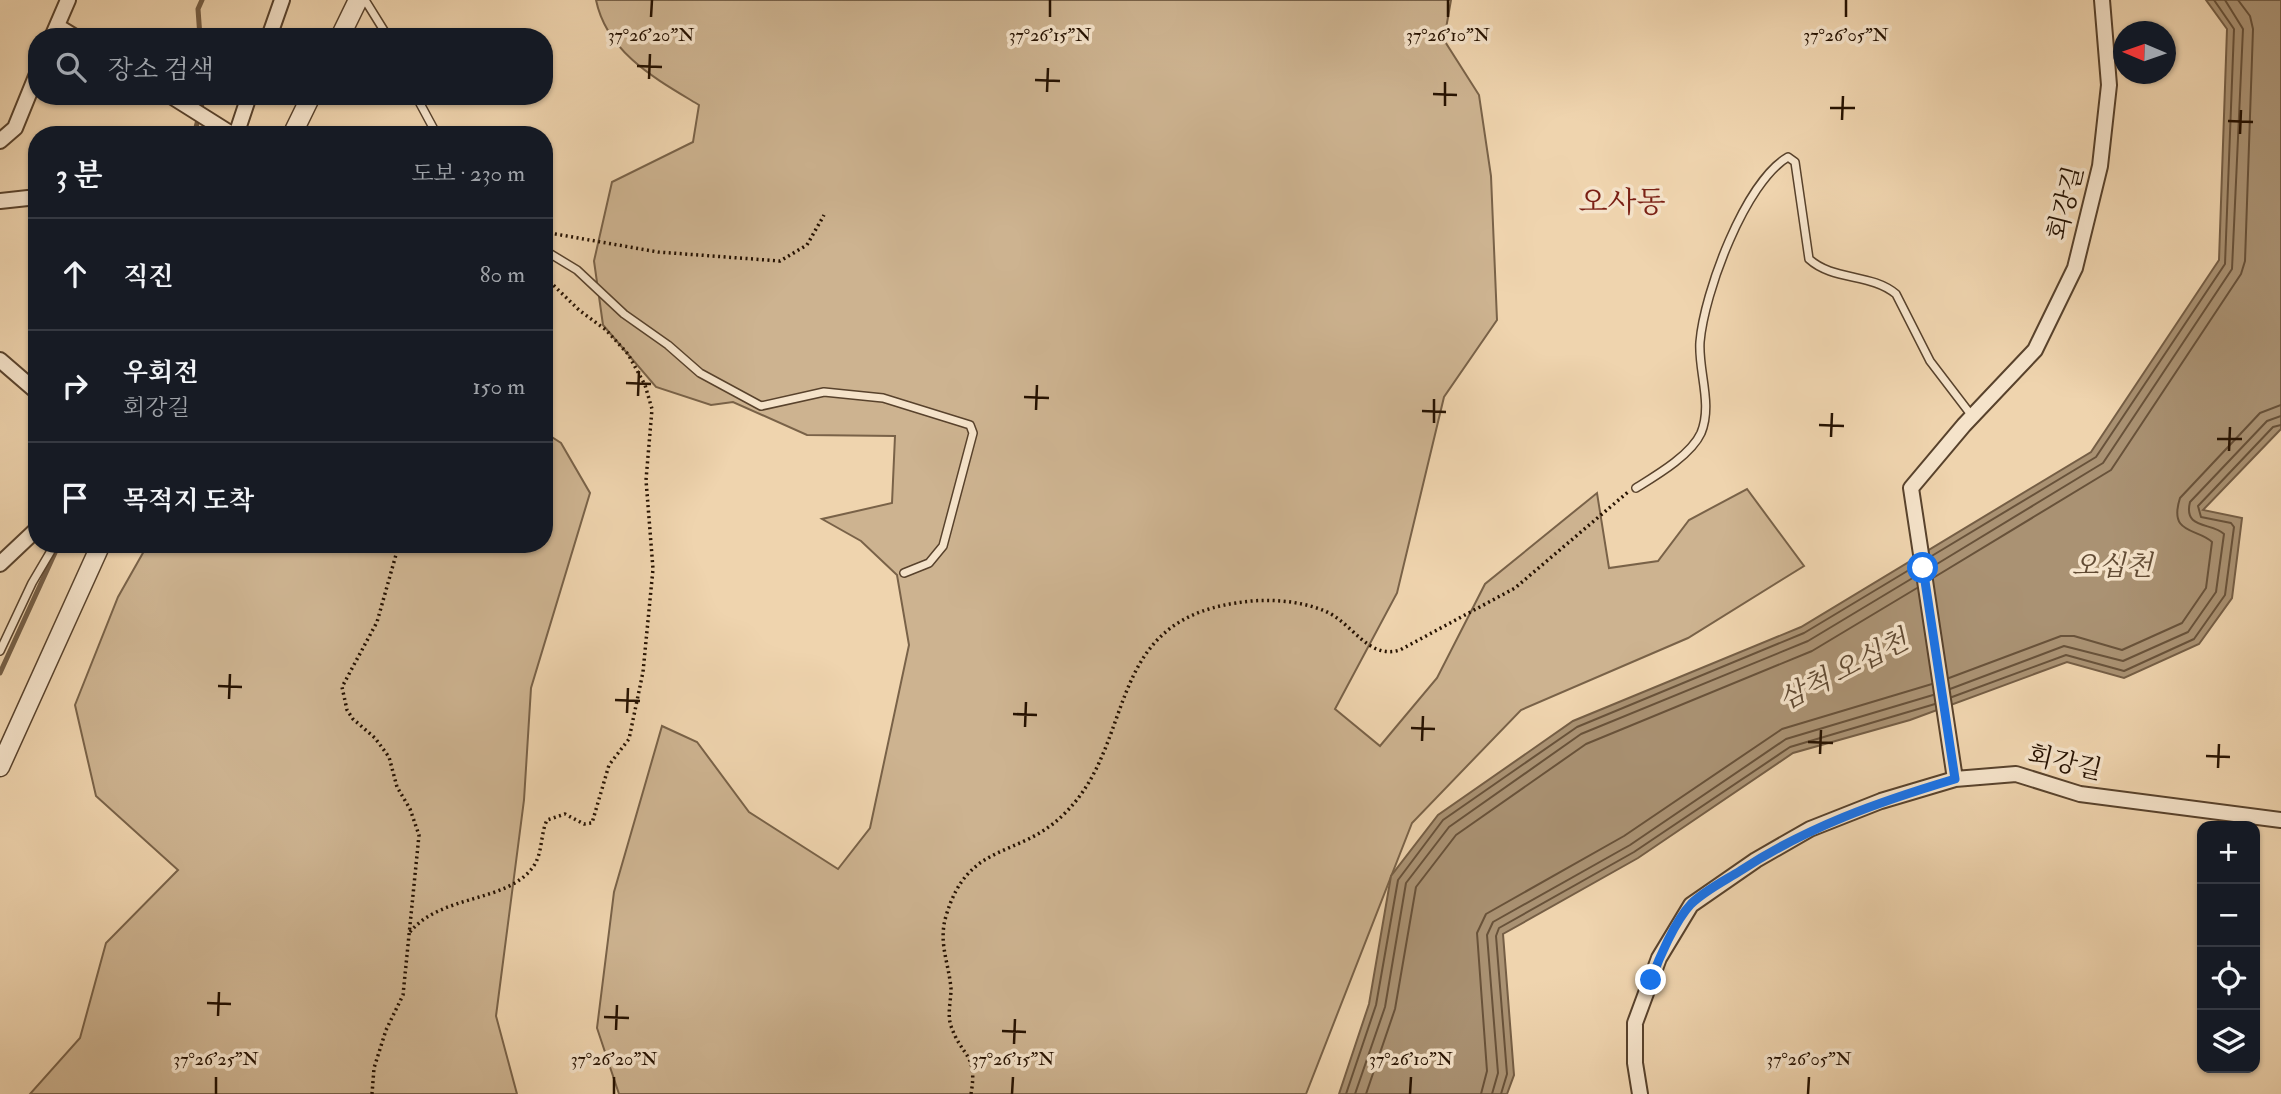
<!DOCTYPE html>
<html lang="ko">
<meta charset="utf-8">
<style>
:root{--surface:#171b24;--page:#242831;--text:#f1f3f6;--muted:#9ea1a6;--line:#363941}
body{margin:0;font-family:"IM FELL Double Pica","Noto Serif KR",serif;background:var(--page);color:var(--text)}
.controls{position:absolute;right:21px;bottom:21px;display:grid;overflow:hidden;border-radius:14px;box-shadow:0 2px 5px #0004}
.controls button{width:63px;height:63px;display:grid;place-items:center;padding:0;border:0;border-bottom:2px solid var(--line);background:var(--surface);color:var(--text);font:35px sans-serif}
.compass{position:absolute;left:2113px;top:21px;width:63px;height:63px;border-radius:50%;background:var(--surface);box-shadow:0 2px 5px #0004;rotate:272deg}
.stop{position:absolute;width:21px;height:21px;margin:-16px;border:5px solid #1a73e8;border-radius:50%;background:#fff}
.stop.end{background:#1a73e8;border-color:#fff;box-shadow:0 2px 7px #0008}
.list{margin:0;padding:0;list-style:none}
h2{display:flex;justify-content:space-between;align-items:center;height:91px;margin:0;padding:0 28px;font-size:30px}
h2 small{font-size:23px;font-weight:400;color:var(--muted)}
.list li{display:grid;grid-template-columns:46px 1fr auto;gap:21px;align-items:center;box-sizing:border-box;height:112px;padding:0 28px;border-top:2px solid var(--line)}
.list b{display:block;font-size:26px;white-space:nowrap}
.list p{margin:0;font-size:23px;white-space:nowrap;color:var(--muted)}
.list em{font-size:23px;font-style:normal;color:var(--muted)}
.icon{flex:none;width:38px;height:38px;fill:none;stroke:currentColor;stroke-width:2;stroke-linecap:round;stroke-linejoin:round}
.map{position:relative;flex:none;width:2281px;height:1094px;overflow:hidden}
.search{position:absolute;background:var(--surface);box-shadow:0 2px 5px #0004;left:28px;top:28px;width:525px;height:77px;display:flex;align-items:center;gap:18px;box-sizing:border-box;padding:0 24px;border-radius:28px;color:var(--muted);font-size:26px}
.panel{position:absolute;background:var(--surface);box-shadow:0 2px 5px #0004;left:28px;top:126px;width:525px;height:427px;border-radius:28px}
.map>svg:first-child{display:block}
.green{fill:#cdb390;stroke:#796248;stroke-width:2}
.water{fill:#aa9273;stroke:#755e45;stroke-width:2}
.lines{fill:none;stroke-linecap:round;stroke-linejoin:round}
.shore{stroke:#68523a;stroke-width:2}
.stream{stroke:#755e45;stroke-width:5}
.service-casing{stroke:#58422c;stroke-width:10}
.minor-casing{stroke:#58422c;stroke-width:18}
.tertiary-casing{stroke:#58422c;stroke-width:21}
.path{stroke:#251100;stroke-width:3.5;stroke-dasharray:2 3.5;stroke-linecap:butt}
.service{stroke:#f5e3ca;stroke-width:7}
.minor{stroke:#f5e3ca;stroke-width:14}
.tertiary{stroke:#f5e3ca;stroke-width:18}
.route{stroke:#1a73e8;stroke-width:9}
.ticks{fill:none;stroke:#251100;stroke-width:2.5}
.labels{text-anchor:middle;stroke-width:7;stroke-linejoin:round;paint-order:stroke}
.street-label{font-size:26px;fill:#251100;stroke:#f5e3ca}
.water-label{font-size:28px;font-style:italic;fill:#614b34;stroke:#f5e3ca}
.quarter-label{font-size:30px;fill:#7a1f14;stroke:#f5e3ca}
.ticks-label{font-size:18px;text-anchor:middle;fill:#251100;stroke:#f5e3ca;stroke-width:7;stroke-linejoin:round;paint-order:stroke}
</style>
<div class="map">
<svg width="2281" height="1094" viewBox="0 0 2281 1094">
<rect width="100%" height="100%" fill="#efd4ae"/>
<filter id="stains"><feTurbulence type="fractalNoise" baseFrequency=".00286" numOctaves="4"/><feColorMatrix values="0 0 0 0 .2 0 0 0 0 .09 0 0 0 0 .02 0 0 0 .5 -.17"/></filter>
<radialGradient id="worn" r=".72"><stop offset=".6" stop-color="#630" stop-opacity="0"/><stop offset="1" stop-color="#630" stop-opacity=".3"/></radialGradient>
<path class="green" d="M596 0H1451L1444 40 1479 95 1491 176 1497 320 1444 397 1397 593 1335 709 1380 746 1437 678 1485 584 1597 493 1609 568 1658 561 1689 520 1747 489 1804 566 1688 638 1521 710 1412 823 1306 1094H619L597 1028 614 892 662 726 697 742 749 812 838 869 870 828 909 645 897 575 861 541 822 519 892 503 895 436 807 435 733 402 711 405 656 387 603 325 594 261 612 182 693 142 699 105C656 79 607 53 596 0Z
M544 432 561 443 590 493 531 688 524 800 496 1016 517 1094H30L80 1038 106 943 178 870 96 796 75 705 118 597 148 544H544Z"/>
<path class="water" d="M2206 0H2281V429L2203 510 2242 518 2232 598 2199 644 2124 678 2067 662 1910 720 1793 753 1638 858 1503 934 1514 1075 1507 1094H1339L1369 1004 1391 876 1438 815 1573 721 1801 627 2091 452 2219 260 2227 29Z"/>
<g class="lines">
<path class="shore" d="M1930 557 2096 457 2225 264 2234 29 2214 0
M1932 567 2103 463 2232 269 2243 29 2225 0
M1933 578 2111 470 2241 274 2245 261 2253 29 2250 16 2238 0
M1949 678 2061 636H2074L2122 650 2182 623 2206 588 2212 542C2198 528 2168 535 2180 498L2260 413 2281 405
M1950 689 2064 646 2123 661 2188 632 2216 592 2224 534C2212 522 2183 530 2190 502L2267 421 2281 416
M1952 697 2066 655 2124 671 2194 639 2225 595 2234 527 2231 523 2201 517 2198 506 2273 427 2281 425
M1346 1094 1376 1005 1398 880 1443 820 1577 727 1804 633 1914 567
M1355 1094 1385 1007 1406 883 1449 827 1581 734 1808 641 1916 576
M1366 1094 1395 1009 1416 887 1456 835 1586 744 1812 651 1917 588
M1481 1094 1487 1071 1477 933 1486 914 1624 836 1782 729 1932 684
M1492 1094 1498 1073 1487 935 1493 922 1630 845 1786 739 1933 695
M1501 1094 1507 1074 1496 936 1499 928 1634 852 1790 747 1935 704"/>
<path class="stream" d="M200 37 198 9 202 0
M194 135 204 96
M0 673 59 544"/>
<defs>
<path id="service" d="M365 0 388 37
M416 96 437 135
M544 250 577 270 624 314 668 345 700 373 761 406 824 392 883 398 970 425 973 433 943 546 929 563 904 573
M1636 488C1657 475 1691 455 1701 433 1713 404 1698 371 1700 342 1704 293 1745 182 1788 157L1795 162 1809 259C1833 281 1871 273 1896 294L1930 361 1972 416
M0 651 32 583 55 544"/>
<path id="minor" d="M57 26 75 37
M52 37 68 0
M269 37 282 0
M171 96 233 135
M236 135 249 96
M0 141 15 128 37 74
M0 201 37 197
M0 360 37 392
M0 564 37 529
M1955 779 1911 488 1964 425 2035 350 2075 268 2100 166 2109 85 2102 0
M1640 1094 1635 1063V1023L1659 958 1691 905 1756 860 1810 829 1881 801 1955 779 2016 774 2080 794 2281 820"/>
<path id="tertiary" d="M340 37 358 0
M292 135 311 96
M0 767 101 544"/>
</defs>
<use href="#service" class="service-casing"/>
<use href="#minor" class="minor-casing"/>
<use href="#tertiary" class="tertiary-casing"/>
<path class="path" d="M544 232 658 252 780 261 807 245 824 215
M410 932C441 894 507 903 533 867 543 853 540 835 547 820L565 814 584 824 592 823 609 765 629 739 643 672 653 569 646 480 652 409 645 385 628 354 606 330 579 310 544 276
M372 1094 374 1068 386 1030 403 995 419 835 410 809 397 787 389 757 375 738 353 719 347 710 342 687 377 622 399 544
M971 1094C978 1053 962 1058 951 1026 947 1014 951 1001 951 989 949 963 938 943 946 916 968 841 1017 859 1062 816 1138 745 1101 623 1236 603 1265 598 1298 600 1325 611 1353 623 1368 660 1400 650L1515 588 1628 492"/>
<use href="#service" class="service"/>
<use href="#minor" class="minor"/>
<use href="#tertiary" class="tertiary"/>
</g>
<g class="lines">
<path class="route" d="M1651 980C1659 958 1675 921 1691 904 1704 891 1724 881 1740 871 1807 827 1878 802 1955 779L1923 568"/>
</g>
<path class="ticks" d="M651 17 652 0M1050 17V0M1448 17V0M1846 17V0M637 66 662 67M649 79 650 54M1035 80 1060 81M1047 92 1048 68M1433 94 1457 95M1445 106V82M1830 108H1855M1842 120 1843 96M2228 121 2253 122M2240 134 2241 110M626 383 651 384M638 396 639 371M1024 397 1049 398M1036 410 1037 385M1422 411 1446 412M1434 423V399M1819 425 1844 426M1831 437 1832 413M2217 439H2242M2229 451 2230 427M218 686 242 687M229 699 230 674M615 700 640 701M627 713 628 688M1013 714 1037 715M1025 727 1026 702M1411 728 1435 729M1422 741 1423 716M1808 742 1833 743M1820 754 1821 730M2206 756 2230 757M2218 768 2219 744M207 1003 231 1004M218 1016 219 992M604 1017 629 1018M616 1030 617 1005M1002 1031 1026 1032M1014 1044 1015 1019M216 1094V1077M614 1094V1077M1012 1094 1013 1077M1410 1094 1411 1077M1808 1094 1809 1077"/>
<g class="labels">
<g class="street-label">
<text transform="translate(2065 203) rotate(-76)" y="9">회강길</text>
<text transform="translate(2065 762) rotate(13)" y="9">회강길</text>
</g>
<g class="water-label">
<text x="2112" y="575">오십천</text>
<text transform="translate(1843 669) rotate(-27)" y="10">삼척 오십천</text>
</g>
<g class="quarter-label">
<text x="1622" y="212">오사동</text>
</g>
</g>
<g class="ticks-label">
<text x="651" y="41">37°26'20"N</text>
<text x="1050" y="41">37°26'15"N</text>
<text x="1448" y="41">37°26'10"N</text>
<text x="1846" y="41">37°26'05"N</text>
<text x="216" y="1065">37°26'25"N</text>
<text x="614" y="1065">37°26'20"N</text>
<text x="1013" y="1065">37°26'15"N</text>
<text x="1411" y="1065">37°26'10"N</text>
<text x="1809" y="1065">37°26'05"N</text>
</g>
<rect width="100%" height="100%" filter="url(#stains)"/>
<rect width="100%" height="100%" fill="url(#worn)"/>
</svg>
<div class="controls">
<button>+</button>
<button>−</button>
<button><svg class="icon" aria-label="locate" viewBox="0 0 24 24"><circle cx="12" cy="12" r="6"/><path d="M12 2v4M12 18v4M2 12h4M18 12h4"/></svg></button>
<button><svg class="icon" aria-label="layers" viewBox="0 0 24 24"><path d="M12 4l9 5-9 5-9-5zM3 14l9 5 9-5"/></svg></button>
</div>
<svg class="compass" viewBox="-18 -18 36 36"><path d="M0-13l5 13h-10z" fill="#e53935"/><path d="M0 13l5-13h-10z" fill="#9ea1a6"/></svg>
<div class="stop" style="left:1923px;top:568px"></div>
<div class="stop end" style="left:1651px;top:980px"></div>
<div class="search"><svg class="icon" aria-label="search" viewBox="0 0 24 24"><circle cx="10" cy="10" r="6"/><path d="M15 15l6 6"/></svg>장소 검색</div>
<section class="panel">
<h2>3 분<small>도보 · 230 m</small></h2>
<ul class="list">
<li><svg class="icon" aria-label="ahead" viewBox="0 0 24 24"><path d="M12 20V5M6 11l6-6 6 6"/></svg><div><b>직진</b></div><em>80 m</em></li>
<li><svg class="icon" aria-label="right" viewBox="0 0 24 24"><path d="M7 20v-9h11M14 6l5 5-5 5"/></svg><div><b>우회전</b><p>회강길</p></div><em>150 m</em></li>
<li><svg class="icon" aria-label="arrive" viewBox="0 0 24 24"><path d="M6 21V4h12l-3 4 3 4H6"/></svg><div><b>목적지 도착</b></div></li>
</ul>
</section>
</div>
